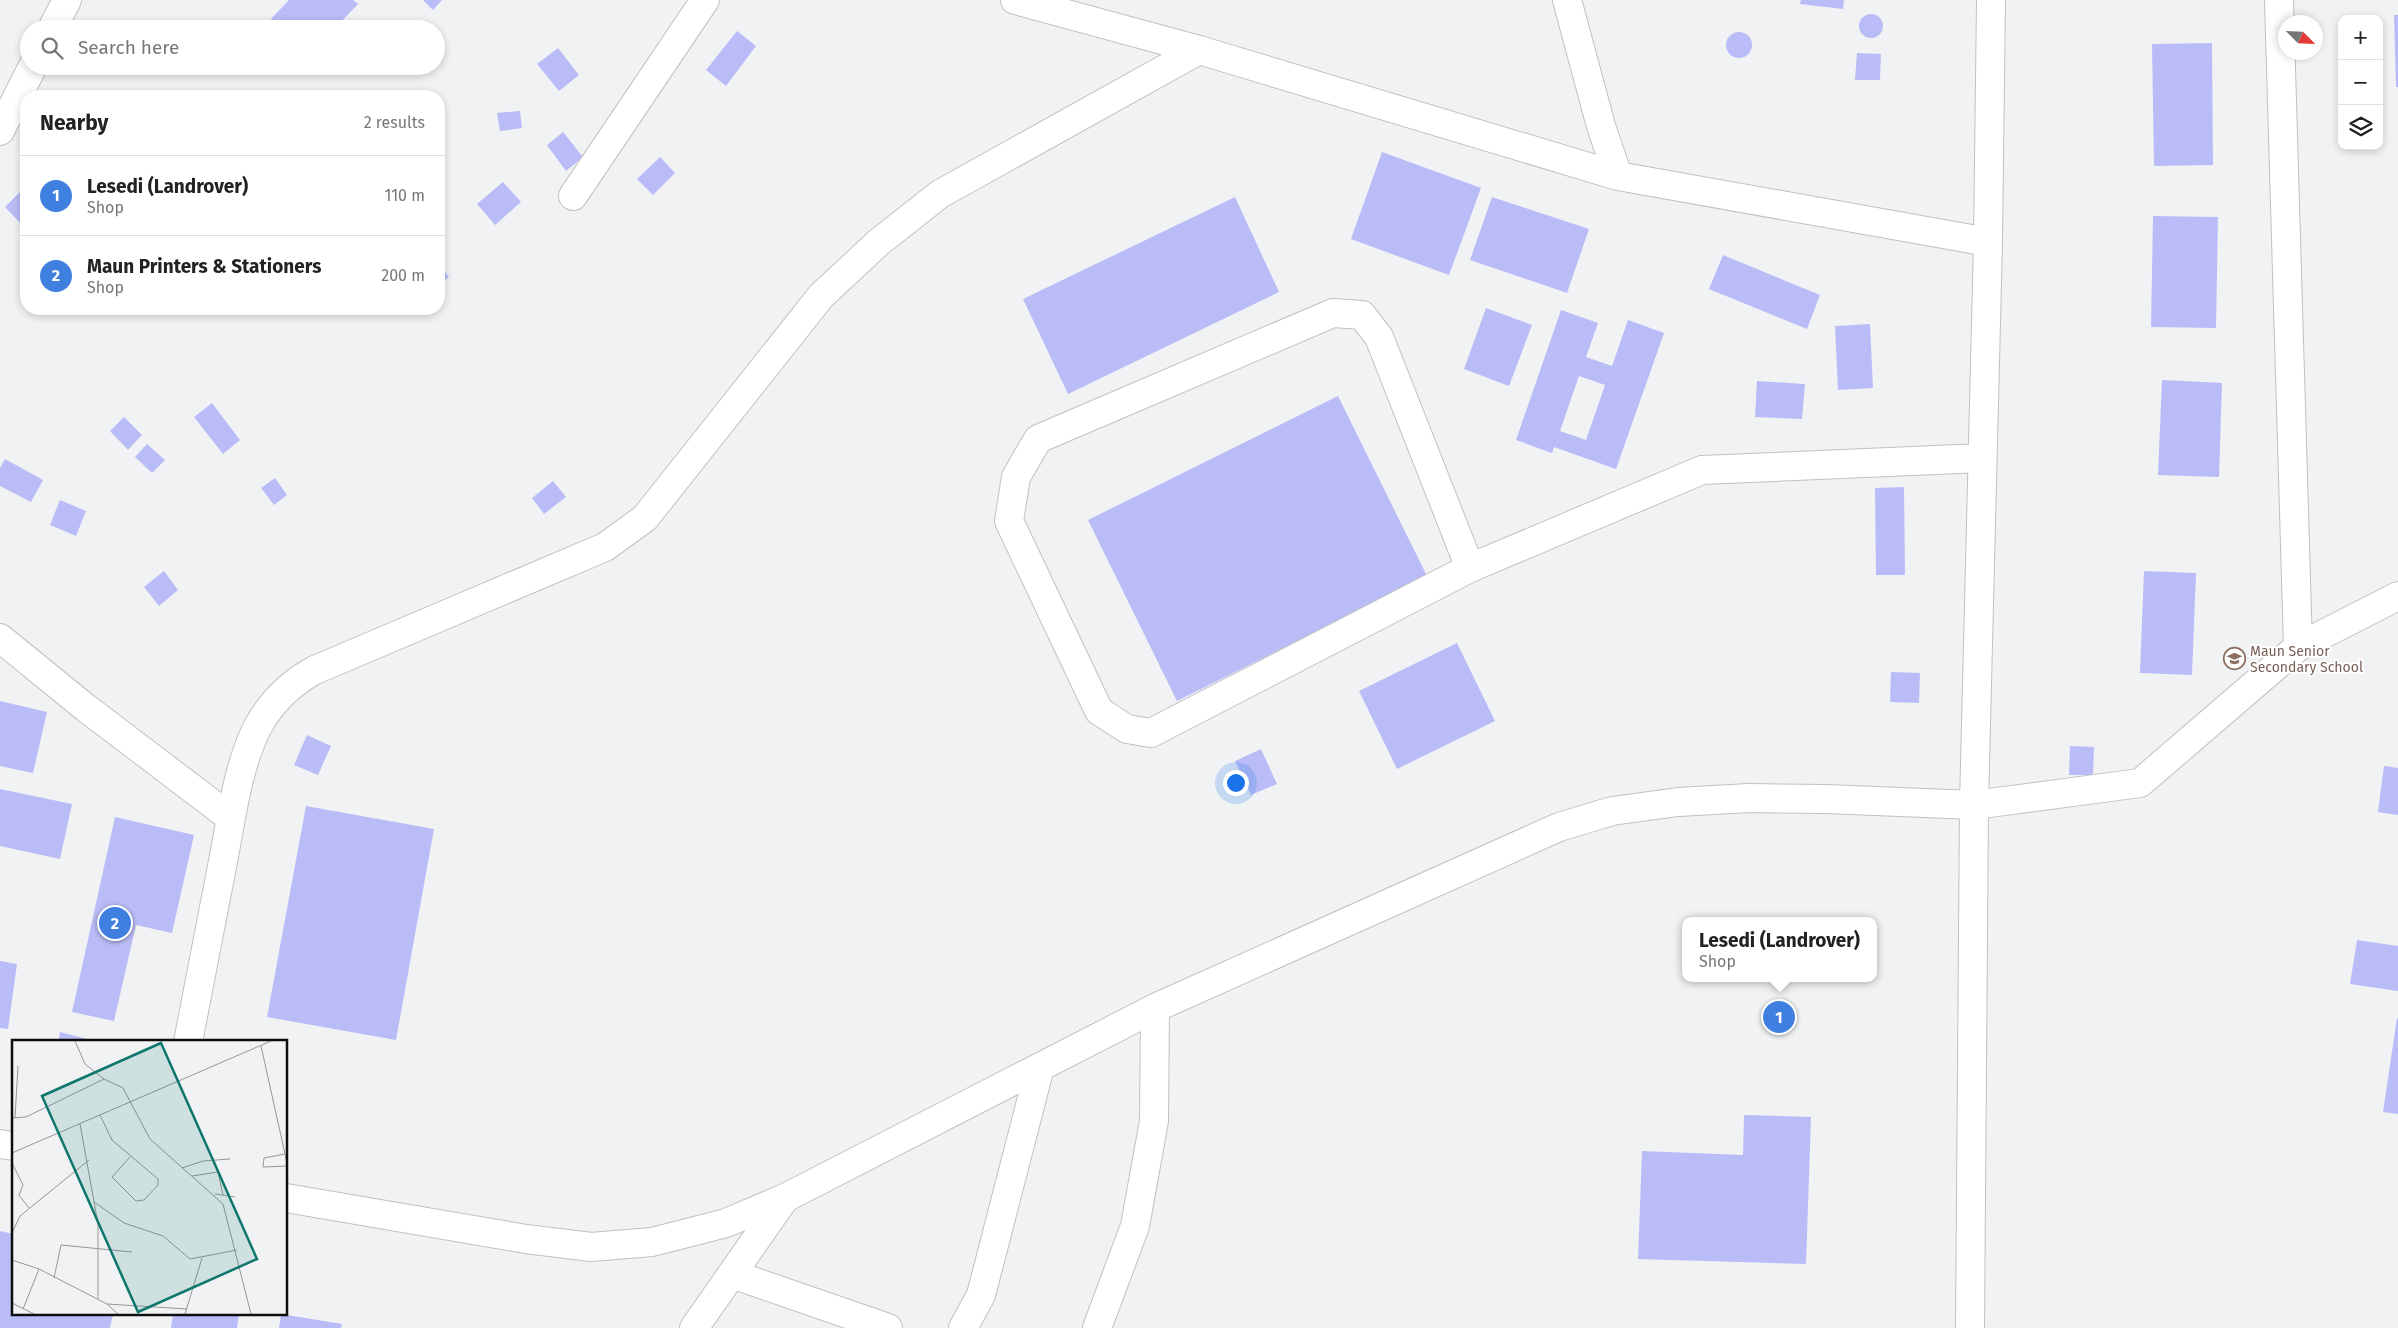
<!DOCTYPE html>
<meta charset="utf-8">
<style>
:root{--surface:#fff;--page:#f6f6f6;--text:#222;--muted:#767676;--line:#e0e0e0;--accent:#db2777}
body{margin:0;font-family:"Fira Sans",sans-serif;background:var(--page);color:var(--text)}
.controls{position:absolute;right:15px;top:15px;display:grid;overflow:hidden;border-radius:10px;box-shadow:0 2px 8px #0003}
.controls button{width:45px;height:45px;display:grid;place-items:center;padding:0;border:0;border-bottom:1px solid var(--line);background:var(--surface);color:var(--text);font:25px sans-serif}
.compass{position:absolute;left:2278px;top:15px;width:45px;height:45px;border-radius:50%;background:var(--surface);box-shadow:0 2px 8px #0003;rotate:114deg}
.you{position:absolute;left:1235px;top:782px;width:18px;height:18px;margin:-12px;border:4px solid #fff;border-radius:50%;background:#1a73e8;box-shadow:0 0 0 8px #1a73e833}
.badge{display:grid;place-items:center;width:32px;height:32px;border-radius:50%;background:var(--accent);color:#fff;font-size:16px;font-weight:700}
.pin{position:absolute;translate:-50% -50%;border:2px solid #fff;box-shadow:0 1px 5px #0006}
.popup{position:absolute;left:1682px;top:917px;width:195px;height:65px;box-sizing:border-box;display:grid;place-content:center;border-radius:10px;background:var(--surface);filter:drop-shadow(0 1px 4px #0005);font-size:16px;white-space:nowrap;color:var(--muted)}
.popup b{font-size:19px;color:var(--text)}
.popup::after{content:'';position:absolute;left:50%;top:100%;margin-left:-10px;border:10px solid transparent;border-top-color:var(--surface)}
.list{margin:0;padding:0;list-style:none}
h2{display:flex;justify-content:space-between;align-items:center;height:65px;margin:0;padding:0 20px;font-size:21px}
h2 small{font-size:16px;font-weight:400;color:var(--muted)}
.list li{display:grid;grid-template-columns:32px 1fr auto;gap:15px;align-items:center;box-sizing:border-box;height:80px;padding:0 20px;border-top:1px solid var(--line)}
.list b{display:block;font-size:19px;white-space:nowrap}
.list p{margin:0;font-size:16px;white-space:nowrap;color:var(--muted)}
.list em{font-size:16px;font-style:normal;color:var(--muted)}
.icon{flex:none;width:28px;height:28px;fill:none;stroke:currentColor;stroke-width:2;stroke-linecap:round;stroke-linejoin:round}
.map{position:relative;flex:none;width:2398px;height:1328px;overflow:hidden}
.search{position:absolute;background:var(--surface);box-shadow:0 2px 8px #0003;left:20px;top:20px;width:425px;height:55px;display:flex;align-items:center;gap:12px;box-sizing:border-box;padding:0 18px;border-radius:28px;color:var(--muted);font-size:19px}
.panel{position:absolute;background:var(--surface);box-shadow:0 2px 8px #0003;left:20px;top:90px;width:425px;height:225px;border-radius:20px}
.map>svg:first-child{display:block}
.building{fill:#babcf7;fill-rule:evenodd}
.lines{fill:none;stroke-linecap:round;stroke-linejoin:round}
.minor-casing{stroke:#bfc1c3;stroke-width:30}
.minor{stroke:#fff;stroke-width:28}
.labels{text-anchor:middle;stroke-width:4;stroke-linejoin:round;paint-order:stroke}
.education-label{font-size:14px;fill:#785e54;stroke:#fff;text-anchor:start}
.inset-road{fill:none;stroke:#969798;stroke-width:1}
.view{fill:#0f766e;fill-opacity:0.15;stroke:#0f766e;stroke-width:2.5}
.inset-edge{fill:none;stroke:#0e0e0f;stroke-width:2.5}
</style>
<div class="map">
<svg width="2398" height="1328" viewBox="0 0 2398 1328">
<rect width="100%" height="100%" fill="#f0f2f4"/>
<path class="building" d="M289 0H353L358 4 334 29H280L271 19Z
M423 0H442L433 10Z
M1801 0H1844L1843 9 1800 4Z
M1859 26a12 12 0 1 1 24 0a12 12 0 1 1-24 0Z
M2394 15H2398V87H2396Z
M240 20 248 22 256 29H224L232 22Z
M737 31 756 46 726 86 706 70Z
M1726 45a13 13 0 1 1 26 0a13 13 0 1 1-26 0Z
M2212 43 2213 165 2154 166 2152 44Z
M558 48 579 75 559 91 537 64Z
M1857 53 1881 54 1880 80H1855Z
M520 111 522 128 500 131 497 113Z
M563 132 583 157 566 171 547 145Z
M1382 152 1481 188 1449 275 1351 239Z
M660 157 675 173 653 195 637 179Z
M503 182 521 202 495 225 477 204Z
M22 190 26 194V229L5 207Z
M1235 197 1279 292 1068 394 1023 299Z
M1492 197 1589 229 1567 293 1470 260Z
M2153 216 2218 217 2216 328 2151 327Z
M1723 255 1820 295 1807 329 1709 289Z
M439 265 449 277 439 285Z
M1486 308 1532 325 1509 386 1464 369Z
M1561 310 1598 323 1586 357 1612 366 1628 320 1664 333 1616 469 1554 447 1552 453 1516 440ZM1579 376 1605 385 1586 440 1560 431Z
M1870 324 1873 388 1838 390 1835 326Z
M2162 380 2222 383 2219 477 2158 475Z
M1757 381 1805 384 1802 419 1755 417Z
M1338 396 1427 576 1177 701 1088 520Z
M212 403 240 440 223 454 194 417Z
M124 417 142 435 128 450 110 431Z
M147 444 165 460 152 473 135 457Z
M5 459 43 480 31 502 0 486V468Z
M275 478 287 495 274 505 261 488Z
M553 481 566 497 544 514 532 498Z
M1904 487 1905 575H1876L1875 488Z
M60 500 86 511 76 536 50 525Z
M164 571 178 590 159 606 144 587Z
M2144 571 2196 573 2192 675 2140 673Z
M1457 643 1495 721 1397 769 1359 691Z
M1891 672 1920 673 1919 703 1890 702Z
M0 701 47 712 33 773 0 766Z
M307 735 331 746 318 775 294 765Z
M2070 746 2094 747 2093 775H2069Z
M1261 749 1277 784 1251 795 1235 761Z
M2384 766 2398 768V815L2378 812Z
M0 789 72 804 60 859 0 846Z
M306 806 434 829 396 1040 267 1017Z
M115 817 194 835 172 933 136 925 114 1021 72 1012Z
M2357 940 2398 946V991L2350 984Z
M0 961 17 964 8 1029 0 1028Z
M2397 1018 2398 1019V1114L2383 1112Z
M60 1032 87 1039V1042H58Z
M1744 1115 1811 1117 1806 1264 1638 1259 1642 1151 1743 1155Z
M0 1231 14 1234V1314H113L110 1328H0Z
M173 1314H239L237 1328H171Z
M281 1314 342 1324 341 1328H279Z"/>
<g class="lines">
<defs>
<path id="minor" d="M1015 0 1199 50 1618 176 1988 242
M1567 0 1601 126 1618 176
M2279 0 2298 647
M52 29 67 0
M0 131 33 66
M573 196 705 0
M1470 568 1379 337 1362 315 1333 313 1038 439 1016 477 1009 521 1099 711 1127 729 1151 733 1470 568 1702 470 1982 458
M0 638 86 708 231 818
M188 1042C200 980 212 918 224 856 232 814 238 767 257 728 271 702 289 684 315 670L605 547 645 518 821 296 879 242 940 194 1199 50
M0 1144 14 1146
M286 1198 526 1239 591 1247 652 1242 726 1223 785 1198 1155 1008 1559 827 1612 811 1678 802 1749 798 1826 799 1974 805 2140 783 2298 647 2398 596
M732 1274 888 1328
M694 1328 785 1198
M963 1328 981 1295 1040 1067
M1097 1328 1135 1226 1154 1121 1155 1008
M1970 1328 1974 805 1988 242 1991 0"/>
</defs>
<use href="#minor" class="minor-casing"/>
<use href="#minor" class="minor"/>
</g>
<defs>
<symbol id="school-ring" viewBox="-11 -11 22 22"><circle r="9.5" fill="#fff" stroke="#8d6e63" stroke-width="1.5"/><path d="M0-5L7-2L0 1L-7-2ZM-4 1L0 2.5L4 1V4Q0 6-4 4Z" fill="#8d6e63"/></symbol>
</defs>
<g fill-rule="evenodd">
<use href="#school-ring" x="2222" y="646" width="25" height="25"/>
</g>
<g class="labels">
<g class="education-label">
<text x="2250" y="656">Maun Senior<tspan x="2250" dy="16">Secondary School</tspan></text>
</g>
</g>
<g transform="translate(12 1040)">
<rect width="275" height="275" fill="#f0f2f4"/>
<path class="inset-road" d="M63 1 73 24 92 39 111 48 138 99 211 164 239 274M249 6 275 123M88 75 100 100 146 139V145L132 160 124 161 100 137 118 117M0 78 14 77 92 39M3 78 6 26M68 84 86 184V259M0 113 259 1M273 114 252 118 251 127 275 126M0 123 11 145 7 155 17 168M170 128 191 121 218 119M180 136 206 132 211 155M203 154 223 157M82 162 112 183 151 196 178 219 225 210M0 193 8 176 77 120M0 220 27 229 95 264 106 274M42 238 49 205 120 212M0 263 22 274M95 264 175 269M11 269 27 229M173 274 190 218"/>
<path class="view" d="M149 3 245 219 126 272 30 56Z"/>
<rect width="275" height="275" class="inset-edge"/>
</g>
</svg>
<div class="controls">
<button>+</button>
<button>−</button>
<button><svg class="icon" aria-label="layers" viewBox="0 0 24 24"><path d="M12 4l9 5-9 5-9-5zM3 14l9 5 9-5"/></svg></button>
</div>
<svg class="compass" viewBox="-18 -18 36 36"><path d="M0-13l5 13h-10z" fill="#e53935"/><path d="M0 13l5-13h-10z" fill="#767676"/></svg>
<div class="you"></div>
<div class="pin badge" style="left:1779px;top:1017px;background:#3f7fe0">1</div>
<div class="popup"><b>Lesedi (Landrover)</b>Shop</div>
<div class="pin badge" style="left:115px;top:923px;background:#3f7fe0">2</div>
<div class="search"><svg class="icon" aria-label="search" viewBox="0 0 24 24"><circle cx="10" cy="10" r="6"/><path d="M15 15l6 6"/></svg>Search here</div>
<section class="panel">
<h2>Nearby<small>2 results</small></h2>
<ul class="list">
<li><span class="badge" style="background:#3f7fe0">1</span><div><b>Lesedi (Landrover)</b><p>Shop</p></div><em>110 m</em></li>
<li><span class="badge" style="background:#3f7fe0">2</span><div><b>Maun Printers &amp; Stationers</b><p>Shop</p></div><em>200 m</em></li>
</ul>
</section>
</div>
